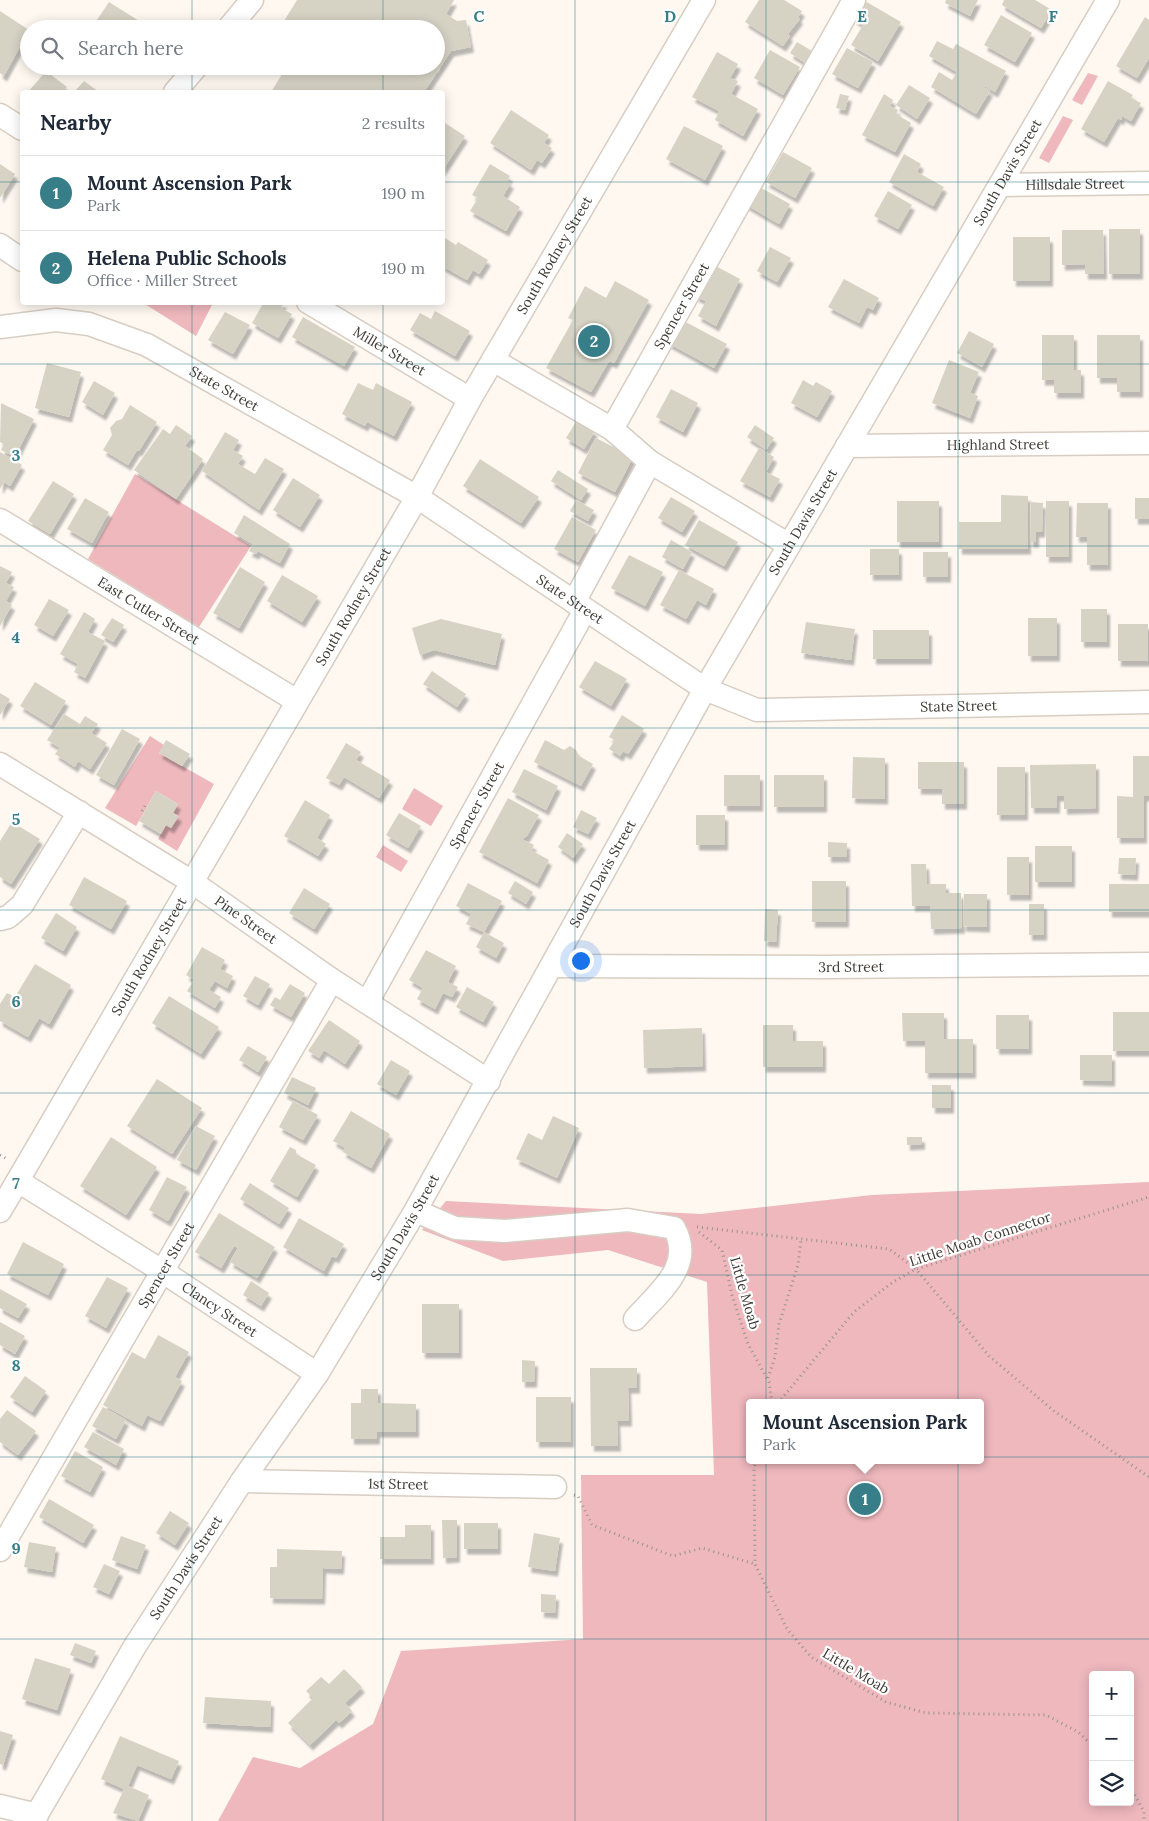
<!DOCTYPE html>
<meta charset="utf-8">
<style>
:root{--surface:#fff;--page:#f2f2f3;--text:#1f2937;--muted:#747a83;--line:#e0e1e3;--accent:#387e89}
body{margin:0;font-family:Lora,serif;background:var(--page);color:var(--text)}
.controls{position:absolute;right:15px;bottom:15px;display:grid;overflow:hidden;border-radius:5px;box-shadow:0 2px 12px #0003}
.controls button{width:45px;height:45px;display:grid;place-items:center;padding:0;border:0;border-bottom:1px solid var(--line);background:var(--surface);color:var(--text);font:25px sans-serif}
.you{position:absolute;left:580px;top:960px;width:18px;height:18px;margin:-12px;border:4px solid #fff;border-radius:50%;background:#1a73e8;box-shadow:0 0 0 8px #1a73e833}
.badge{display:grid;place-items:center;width:32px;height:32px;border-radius:50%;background:var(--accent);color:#fff;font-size:16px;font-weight:700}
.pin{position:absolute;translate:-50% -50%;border:2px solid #fff;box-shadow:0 1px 5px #0006}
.popup{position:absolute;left:746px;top:1399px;width:238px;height:65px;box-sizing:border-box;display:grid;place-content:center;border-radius:5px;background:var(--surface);filter:drop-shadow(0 1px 4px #0005);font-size:16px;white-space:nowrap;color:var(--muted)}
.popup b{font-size:19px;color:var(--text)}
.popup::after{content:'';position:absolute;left:50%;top:100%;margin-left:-10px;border:10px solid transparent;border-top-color:var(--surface)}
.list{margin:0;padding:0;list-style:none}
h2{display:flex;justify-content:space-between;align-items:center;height:65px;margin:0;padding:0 20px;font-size:21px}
h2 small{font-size:16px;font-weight:400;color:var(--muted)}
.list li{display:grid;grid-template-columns:32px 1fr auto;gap:15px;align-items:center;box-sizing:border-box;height:75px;padding:0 20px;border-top:1px solid var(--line)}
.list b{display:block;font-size:19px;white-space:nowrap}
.list p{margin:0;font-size:16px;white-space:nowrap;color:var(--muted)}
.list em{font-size:16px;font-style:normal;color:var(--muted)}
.icon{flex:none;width:28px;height:28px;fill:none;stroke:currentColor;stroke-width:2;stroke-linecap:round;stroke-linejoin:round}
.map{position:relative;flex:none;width:1149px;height:1821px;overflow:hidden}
.search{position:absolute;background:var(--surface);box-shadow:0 2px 12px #0003;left:20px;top:20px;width:425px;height:55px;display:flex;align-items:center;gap:12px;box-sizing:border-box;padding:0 18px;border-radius:28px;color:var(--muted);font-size:19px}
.panel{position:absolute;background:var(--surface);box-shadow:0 2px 12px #0003;left:20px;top:90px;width:425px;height:215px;border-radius:5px}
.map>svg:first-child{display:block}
.green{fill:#eeb8bd;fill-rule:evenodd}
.building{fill:#d6d3c5;filter:url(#shadow)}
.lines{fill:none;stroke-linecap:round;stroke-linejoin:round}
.minor-casing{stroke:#d8cdc2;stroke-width:25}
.path{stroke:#98938d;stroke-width:3;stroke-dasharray:1 4;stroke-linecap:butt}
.minor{stroke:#fff;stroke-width:22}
.grid{fill:none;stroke:#387e89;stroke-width:1;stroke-opacity:0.55}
.labels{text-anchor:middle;stroke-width:4.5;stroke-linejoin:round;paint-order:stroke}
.street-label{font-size:14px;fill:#3f3b36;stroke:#fff}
.grid-label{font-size:16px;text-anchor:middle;font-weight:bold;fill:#387e89;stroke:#fff;stroke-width:4.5;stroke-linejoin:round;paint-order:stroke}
</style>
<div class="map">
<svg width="1149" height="1821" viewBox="0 0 1149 1821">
<defs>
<filter id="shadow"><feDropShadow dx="3" dy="5.5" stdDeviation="1" flood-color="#0004"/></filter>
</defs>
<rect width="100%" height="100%" fill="#fef8f1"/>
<path class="green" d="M1088 73 1098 76 1082 105 1072 100Z
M1063 116 1073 120 1049 163 1039 158Z
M143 303 213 302V303L196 336Z
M135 474 251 546 199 627 88 559Z
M150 736 164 745 159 753 214 784 177 851 158 839 166 825 171 828 178 816 173 813 178 804 156 791 136 826 105 808Z
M414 788 443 806 431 826 402 809Z
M383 845 408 861 401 872 376 857Z
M1149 1182V1821H218L253 1757 300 1768 373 1724 401 1651 583 1639 581 1475H714L707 1282 608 1250 503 1261 422 1230 446 1201 701 1214 872 1195ZM750 1403H980V1460H750ZM1093 1675H1130V1802H1093Z"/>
<path class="building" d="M297 0H454L446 14 457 21 466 20 471 47 451 51 424 92H271L287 66H436V29H297L284 21Z
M759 0H784L802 11 798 17 800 19 788 34 790 36 783 46 745 22Z
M946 0H978L970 16 945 3Z
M1004 0H1035L1052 10 1041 28 1002 5Z
M865 1 901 22 878 61 851 45 863 25 854 19Z
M109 2 152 29H97L93 26Z
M0 11 29 30 4 76 0 73Z
M1001 15 1032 33 1015 62 984 45Z
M1145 17 1149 20V58L1137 78 1116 66Z
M937 41 953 49 956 44 1006 71 995 92 964 75 990 91 976 114 931 87 939 72 952 80 957 72 929 56Z
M797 42 812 51 805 63 790 53Z
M847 48 873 62 858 88 832 74Z
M770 50 800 67 783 95 754 78Z
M717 52 738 64 730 78 738 81 731 94 758 109 743 136 715 120 719 111 692 97Z
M46 71 67 87 62 92H28Z
M84 81 99 92H74Z
M1108 81 1133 95 1131 98 1141 103 1131 121 1122 116 1121 120 1118 118 1104 142 1081 129Z
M909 85 930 98 917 119 896 105Z
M840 94 849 96 845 110 836 108Z
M884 94 893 100 890 106 898 110 896 114 911 123 895 152 862 135Z
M511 110 549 135 544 143 552 148 542 163 537 160 531 170 490 143Z
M442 121 465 136 442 171Z
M684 126 723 146 705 180 666 159Z
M783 152 812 168 795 198 766 182Z
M904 154 921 164 917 172 944 187 933 206 889 182Z
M0 164 15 174 0 198Z
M490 164 510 176 507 181 511 183 503 196 520 207 506 231 470 211 478 198 472 195Z
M756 185 790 204 779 224 745 204Z
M888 191 912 205 898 229 874 216Z
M1109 229H1140V274H1109Z
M1062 230H1103L1104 274H1085V264L1062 265Z
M1013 237H1050V281H1013Z
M445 238 456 245 458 242 488 260 479 274 473 270 467 280 442 266V242Z
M770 247 791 258 777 282 757 271Z
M712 264 740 279 716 326 698 316 706 301 695 296Z
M844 279 879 298 873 310 867 307 859 323 828 307Z
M615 281 649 300 614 363 609 361 591 392 546 368 573 320 568 318 585 286 606 298Z
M264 302H284L281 308 292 314 278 338 252 323Z
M435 311 470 331 455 356 410 330 420 313 431 319Z
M225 312 250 325 233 354 208 340Z
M303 317 355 347 344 366 292 337Z
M680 319 727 344 714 368 668 343Z
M969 331 994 344 982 367 957 353Z
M1042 335H1074V370H1081V393H1054V380H1042Z
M1097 335H1140V392H1117V378H1097Z
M949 360 979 372 970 393 978 396 970 418 932 403Z
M47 363 81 372 69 417 35 408Z
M803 380 813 386 816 382 832 391 817 417 791 403Z
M94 381 115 393 103 415 82 402Z
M358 383 373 390 376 383 412 402 394 436 367 422 365 426 342 414Z
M671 389 698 403 683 432 656 417Z
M1 403 34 419 15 457 1 450 4 444 0 442Z
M130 405 157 422 139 451 137 450 128 465 103 450 112 435 110 428 116 421 122 419Z
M577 420 595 431 584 449 566 438Z
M176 425 192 436 185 446 203 459 176 499 134 470 163 429 170 434Z
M755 425 774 438 766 450 747 437Z
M225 432 239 440 233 450 243 456 238 464 255 474 265 458 284 469 259 510 202 471Z
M596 438 633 457 615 492 578 473Z
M759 448 774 457 766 472 780 479 770 497 740 481Z
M0 452 22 465 10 486 4 482 0 489Z
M480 459 539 497 521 523 463 486Z
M558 470 588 489 581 500 551 481Z
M293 478 320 495 300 527 273 510Z
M53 481 74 494 50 534 28 521Z
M1001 495 1028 496V549H959V522H1001Z
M671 497 695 511 682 532 658 518Z
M85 498 109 512 92 543 67 529Z
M1135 498H1149V519H1135Z
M576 500 594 510 588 521 570 511Z
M897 501H939V542H897Z
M1046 501H1069V557H1046Z
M1031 502 1043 503 1042 532H1036V542H1030Z
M1077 503H1108V565H1087V537H1076Z
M244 515 290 544 280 563 258 551 256 554 249 551 253 544 234 533Z
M572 517 596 530 578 562 554 549Z
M699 520 738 542 724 566 685 545Z
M671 540 692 552 683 569 662 557Z
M870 549H899V575H870Z
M923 552H948V577H923Z
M629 555 663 572 645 606 611 588Z
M0 566 12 572 6 583 14 587 6 601 12 605 0 626Z
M240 567 265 582 239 628 213 613Z
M679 570 714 589 706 605 697 600 686 619 660 605Z
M282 575 318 596 302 622 267 601Z
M49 599 69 610 53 636 34 625Z
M1081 609H1107V642H1081Z
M84 612 95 619 88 632 105 641 85 678 74 672 78 664 60 654Z
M112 618 124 625 113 642 101 635Z
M1028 618H1057V656H1028Z
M441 619 502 634 495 665 434 650 420 655 412 628Z
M806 622 855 629 851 660 801 653Z
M1118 624H1148V661H1118Z
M873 630H929V659H873Z
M595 661 627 679 611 706 579 687Z
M432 671 466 694 457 707 423 684Z
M35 682 66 701 51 725 20 706Z
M0 693 10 699 0 715Z
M64 714 80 724 85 716 98 724 91 733 107 743 90 769 78 761 75 767 55 754 60 748 47 740Z
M622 715 644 729 628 754 623 751 620 756 609 749 615 740 609 737Z
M122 729 140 739 114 785 96 775Z
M166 740 190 754 182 766 159 753Z
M545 740 564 750 570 746 576 750 579 756 593 764 581 786 534 762Z
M346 743 361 752 356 760 390 780 379 798 344 777 339 785 326 778Z
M1133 756H1149V796H1144V838H1117V796L1133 797Z
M853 757 885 758V799L852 798Z
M918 762H964V804H942V789H918Z
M1096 764V808L1064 809V796H1057V808H1031L1030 765Z
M997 767H1025V815H997Z
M524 769 558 786 546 810 512 792Z
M724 775H760V806H724Z
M774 775H824V807H774Z
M156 791 178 804 173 813 179 816 171 828 166 825 161 834 139 821Z
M508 798 539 815 527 836 522 839 534 845 531 850 549 860 537 883 479 852Z
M305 800 330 815 317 838 326 844 318 856 284 836Z
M581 810 597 818 588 834 573 827Z
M399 813 421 826 408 848 386 835Z
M696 815H725V845H696Z
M12 822 40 839 11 884 0 877V841Z
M567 833 583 844 573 858 558 847Z
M828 842 847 843V857H828Z
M1035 846H1072V882H1035Z
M1007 857H1029V895H1007Z
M1119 858H1136L1135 875 1118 874Z
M911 864H926L927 884H946V893H961L962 928 931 929 930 906H912Z
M84 877 127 901 111 929 69 905Z
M515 881 533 892 526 904 508 893Z
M812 881H846V922H812Z
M468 883 502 901 484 932 504 943 496 958 476 947 484 932 466 924 471 914 456 906Z
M1109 884H1149V912H1109Z
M304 888 330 904 314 929 289 913Z
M964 894H987V927L963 926Z
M1029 904H1044V935H1029Z
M765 909 778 910 776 942 764 941Z
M56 913 77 927 63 951 41 938Z
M202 947 225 960 220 969 233 976 227 988 215 981 209 990 221 997 215 1008 187 991 194 980 186 975Z
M426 950 456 966 448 982 458 987 452 997 443 993 435 1009 417 999 423 988 409 980Z
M35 964 71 985 49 1024 39 1018 28 1037 0 1021V1004L7 993 15 997Z
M255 976 270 984 258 1005 243 996Z
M290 984 305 993 291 1017 270 1005 275 997 280 1000Z
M467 987 494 1002 483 1022 456 1007Z
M169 996 219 1027 201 1054 152 1023Z
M1113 1012H1149V1051H1113Z
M902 1013H944V1039H973V1073H925V1041H903Z
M996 1015H1029V1049H996Z
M329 1020 360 1041 345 1064 324 1050 319 1058 308 1051Z
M763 1025H793V1041H823V1067H763Z
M702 1028 703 1066 644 1068 643 1030Z
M248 1046 267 1057 258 1072 239 1060Z
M1080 1055H1112V1081L1080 1080Z
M391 1060 410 1071 396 1095 377 1084Z
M292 1077 316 1088 308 1105 284 1093Z
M157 1079 202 1108 172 1154 127 1126Z
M932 1085H951V1108H932Z
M293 1101 318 1115 303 1140 279 1127Z
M351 1111 390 1134 371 1168 343 1152 345 1148 333 1141Z
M553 1116 579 1128 557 1178 516 1159 528 1133 542 1140Z
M196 1126 215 1136 196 1170 177 1160Z
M111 1137 157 1167 126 1215 80 1186Z
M907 1137H922V1144L907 1145Z
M290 1147 296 1150V1154L316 1165 297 1197 270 1181Z
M167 1177 187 1187 168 1221 149 1210Z
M250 1183 289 1208 279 1224 240 1199Z
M219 1213 275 1247 257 1278 230 1262 238 1248 234 1246 221 1268 195 1252Z
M299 1218 344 1244 336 1258 332 1256 324 1271 283 1247Z
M23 1242 64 1264 48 1295 7 1274Z
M107 1277 128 1288 106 1328 85 1316Z
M251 1281 269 1293 261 1306 243 1295Z
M0 1289 27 1304 18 1318 0 1308Z
M422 1304H459V1353H422Z
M0 1322 25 1336 15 1354 0 1345Z
M158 1335 189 1352 175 1377 182 1381 160 1421 147 1415 142 1426 103 1405 132 1352 145 1359Z
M522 1360 535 1361 534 1382H522Z
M590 1368H637V1388H628L629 1421H617L618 1446H591Z
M25 1376 46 1391 32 1412 10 1397Z
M361 1389H378V1403L416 1404V1432H377V1439H351V1403H361Z
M536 1397H571V1442H536Z
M103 1407 126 1420 116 1439 92 1426Z
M7 1410 36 1431 18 1455 0 1442V1419Z
M93 1432 124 1449 116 1465 84 1447Z
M75 1451 103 1467 90 1492 61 1476Z
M49 1499 94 1525 83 1543 39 1517Z
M170 1511 189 1523 175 1545 156 1533Z
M442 1520H457V1557L443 1558Z
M464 1523H498V1549H464Z
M405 1525H431V1559H380V1537H405Z
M534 1533 560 1538 555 1571 528 1567Z
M121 1536 146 1545 137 1569 112 1560Z
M29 1542 56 1547 52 1572 24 1567Z
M277 1549 342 1551 341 1569 323 1568 322 1599 270 1598V1567H277Z
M104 1564 120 1571 109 1594 93 1587Z
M541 1594 556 1595 555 1613 541 1612Z
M75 1643 96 1651 91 1663 70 1655Z
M35 1658 71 1669 57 1710 22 1699Z
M344 1669 362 1687 345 1703 352 1711 339 1723 336 1720 310 1745 288 1723 313 1698 306 1691 321 1677 329 1684Z
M205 1697 271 1701 270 1727 203 1723Z
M0 1731 13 1735 3 1765 0 1764Z
M120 1736 179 1761 171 1779 137 1765 128 1786 149 1795 138 1821 113 1813 124 1789 101 1779Z"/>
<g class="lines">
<defs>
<g id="minor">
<path d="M228 29 252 0"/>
<path d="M175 92 197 66"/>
<path d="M0 115 22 129"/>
<path id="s1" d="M1001 185 1149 183"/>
<path d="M0 245 22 260"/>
<path id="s2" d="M308 302 470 399"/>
<path id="s3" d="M0 327 56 320 89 324 147 345 417 497 705 689 757 710 1149 702"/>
<path d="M493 360 612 429"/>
<path id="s4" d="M847 446 1149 443"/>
<path d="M650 462 789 545"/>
<path id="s5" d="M0 520 297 701"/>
<path id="s6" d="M574 602 650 462 612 429 854 0"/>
<path id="s7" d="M0 764 192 882 332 980 489 1081"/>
<path d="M0 919 8 917 22 905 79 812"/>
<path id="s8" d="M553 966 827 967 1149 964"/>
<path id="s9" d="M368 1001 585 610"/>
<path id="s10" d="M18 1181 162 1271 317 1374"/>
<path id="s11" d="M0 1211 417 497 470 399 704 0"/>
<path d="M416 1211 455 1228 505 1231 628 1220 674 1228C695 1266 659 1292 635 1319"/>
<path id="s12" d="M242 1481 555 1487"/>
<path id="s13" d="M0 1550 332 980"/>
<path d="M0 1806 37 1815"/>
<path id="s14" d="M33 1821 135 1646 242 1481 317 1374 413 1215 705 689 1108 0"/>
</g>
</defs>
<use href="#minor" class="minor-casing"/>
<path class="path" d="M142 811 145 806
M0 1155 7 1159
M697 1227 889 1249 916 1269 989 1356 1054 1411 1149 1477
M699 1232 722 1250 732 1295 748 1344 769 1382 772 1403
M768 1378 775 1357 779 1324 798 1265 801 1239
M778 1403 854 1312 893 1282 916 1269 1149 1197
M756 1460 754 1468 755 1564 787 1629 811 1657 886 1702 926 1713 1046 1715 1078 1732 1093 1746
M574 1495 578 1496 592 1525 673 1556 702 1548 755 1564
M1130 1786 1144 1812V1821"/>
<use href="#minor" class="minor"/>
</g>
<path class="grid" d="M192 0V29M383 0V29M575 0V1821M766 0V1821M958 0V1821M192 66V92M383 66V92M0 182H22M442 182H1149M192 302V1821M383 302V1821M0 364H1149M0 546H1149M0 728H1149M0 910H1149M0 1093H1149M0 1275H1149M0 1457H1149M0 1639H1149"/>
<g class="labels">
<g class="street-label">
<text dy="5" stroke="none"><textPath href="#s14" startOffset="1916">South Davis Street</textPath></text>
<text dy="5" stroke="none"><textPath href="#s1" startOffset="74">Hillsdale Street</textPath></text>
<text dy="5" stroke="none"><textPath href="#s11" startOffset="1105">South Rodney Street</textPath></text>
<text dy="5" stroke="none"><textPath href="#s6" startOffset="351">Spencer Street</textPath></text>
<text dy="5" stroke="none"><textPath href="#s2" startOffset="95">Miller Street</textPath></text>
<text dy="5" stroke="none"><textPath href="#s3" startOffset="240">State Street</textPath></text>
<text dy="5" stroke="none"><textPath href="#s4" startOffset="151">Highland Street</textPath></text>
<text dy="5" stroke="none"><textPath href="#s14" startOffset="1511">South Davis Street</textPath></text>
<text dy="5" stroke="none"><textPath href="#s3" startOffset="645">State Street</textPath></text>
<text dy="5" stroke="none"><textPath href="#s11" startOffset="700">South Rodney Street</textPath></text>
<text dy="5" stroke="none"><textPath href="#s5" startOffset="174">East Cutler Street</textPath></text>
<text dy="5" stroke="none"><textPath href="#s3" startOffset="1065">State Street</textPath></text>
<text dy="5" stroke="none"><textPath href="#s9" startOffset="224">Spencer Street</textPath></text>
<text dy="5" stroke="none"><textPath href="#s14" startOffset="1106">South Davis Street</textPath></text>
<text dy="5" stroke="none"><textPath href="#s7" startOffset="291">Pine Street</textPath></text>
<text dy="5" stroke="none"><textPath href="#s11" startOffset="295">South Rodney Street</textPath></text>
<text dy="5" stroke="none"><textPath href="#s8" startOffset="298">3rd Street</textPath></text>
<text dy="5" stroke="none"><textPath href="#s14" startOffset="701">South Davis Street</textPath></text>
<text transform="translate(980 1239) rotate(-18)" y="5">Little Moab Connector</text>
<text dy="5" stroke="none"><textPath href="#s13" startOffset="330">Spencer Street</textPath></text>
<text transform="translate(745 1293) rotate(74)" y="5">Little Moab</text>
<text dy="5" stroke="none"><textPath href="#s10" startOffset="239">Clancy Street</textPath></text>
<text dy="5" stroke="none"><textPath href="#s12" startOffset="156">1st Street</textPath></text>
<text dy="5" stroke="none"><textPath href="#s14" startOffset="296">South Davis Street</textPath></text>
<text transform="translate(856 1671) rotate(31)" y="5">Little Moab</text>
</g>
</g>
<g class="grid-label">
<text x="479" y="22">C</text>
<text x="670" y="22">D</text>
<text x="862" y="22">E</text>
<text x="1053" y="22">F</text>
<text x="16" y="461">3</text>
<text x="16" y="643">4</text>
<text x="16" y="825">5</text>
<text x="16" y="1007">6</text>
<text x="16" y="1189">7</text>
<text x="16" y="1371">8</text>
<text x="16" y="1554">9</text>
</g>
</svg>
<div class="controls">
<button>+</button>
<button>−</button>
<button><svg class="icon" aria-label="layers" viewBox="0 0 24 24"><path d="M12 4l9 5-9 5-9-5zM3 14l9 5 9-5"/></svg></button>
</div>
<div class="you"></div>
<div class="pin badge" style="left:865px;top:1499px">1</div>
<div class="popup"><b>Mount Ascension Park</b>Park</div>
<div class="pin badge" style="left:594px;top:341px">2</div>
<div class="search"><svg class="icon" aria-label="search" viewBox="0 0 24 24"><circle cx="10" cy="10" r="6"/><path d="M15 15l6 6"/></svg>Search here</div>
<section class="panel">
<h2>Nearby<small>2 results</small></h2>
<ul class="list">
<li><span class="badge">1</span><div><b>Mount Ascension Park</b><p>Park</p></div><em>190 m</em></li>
<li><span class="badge">2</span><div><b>Helena Public Schools</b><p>Office · Miller Street</p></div><em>190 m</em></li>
</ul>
</section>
</div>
